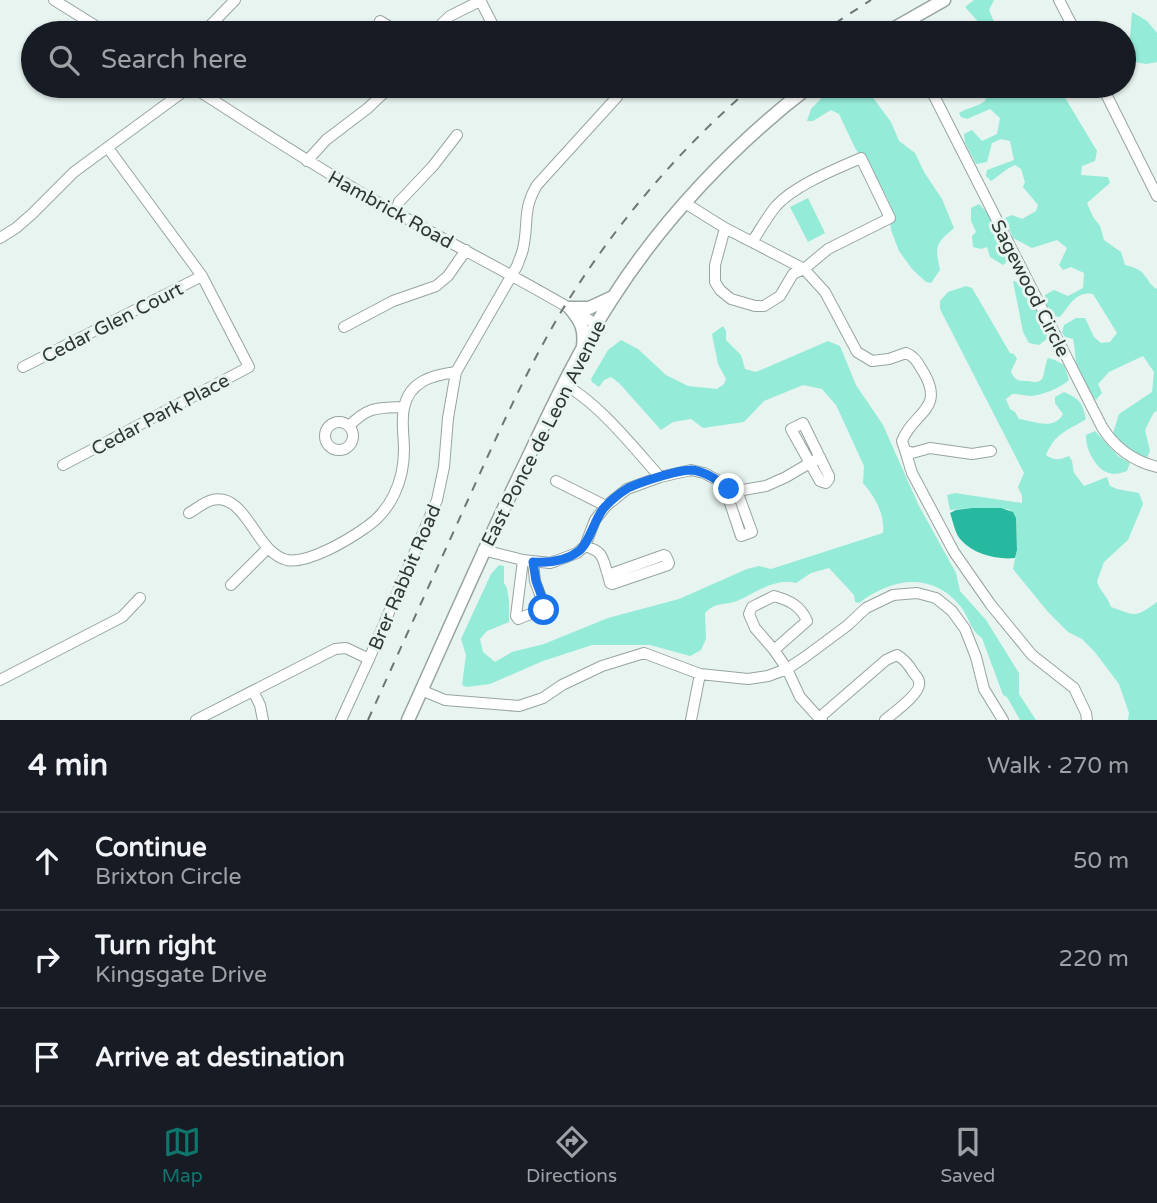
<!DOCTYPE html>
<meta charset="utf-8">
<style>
:root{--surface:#171b24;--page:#20242c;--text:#f1f3f6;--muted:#9ea1a6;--line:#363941;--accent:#0f766e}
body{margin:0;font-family:"Varela Round",sans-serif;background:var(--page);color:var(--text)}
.stop{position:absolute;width:21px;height:21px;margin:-16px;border:5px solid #1a73e8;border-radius:50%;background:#fff}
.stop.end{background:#1a73e8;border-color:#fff;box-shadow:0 2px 7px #0008}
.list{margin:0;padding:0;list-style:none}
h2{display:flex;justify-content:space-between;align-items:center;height:91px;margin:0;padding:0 28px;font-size:30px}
h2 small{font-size:23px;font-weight:400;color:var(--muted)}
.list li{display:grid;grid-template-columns:46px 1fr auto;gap:21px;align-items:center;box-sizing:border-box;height:98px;padding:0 28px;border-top:2px solid var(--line)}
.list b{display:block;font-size:26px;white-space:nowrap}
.list p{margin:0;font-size:23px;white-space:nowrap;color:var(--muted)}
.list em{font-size:23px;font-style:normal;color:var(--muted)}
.icon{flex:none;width:38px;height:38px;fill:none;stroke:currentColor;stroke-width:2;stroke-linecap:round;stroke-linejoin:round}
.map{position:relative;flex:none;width:1157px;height:720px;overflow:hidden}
.search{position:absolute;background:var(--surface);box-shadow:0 2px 5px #0004;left:21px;right:21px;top:21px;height:77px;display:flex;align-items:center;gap:18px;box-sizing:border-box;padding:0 24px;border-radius:38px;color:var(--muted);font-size:26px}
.sheet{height:385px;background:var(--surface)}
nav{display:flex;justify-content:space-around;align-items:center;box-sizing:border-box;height:98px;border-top:2px solid var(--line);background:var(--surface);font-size:19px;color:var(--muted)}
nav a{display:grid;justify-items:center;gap:4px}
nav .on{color:var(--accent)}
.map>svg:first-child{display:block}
.green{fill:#94ebd8}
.water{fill:#27b8a0}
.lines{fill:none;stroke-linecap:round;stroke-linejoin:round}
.minor-casing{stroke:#97a4a0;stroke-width:12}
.major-casing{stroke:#97a4a0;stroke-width:15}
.minor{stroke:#fff;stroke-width:10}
.major{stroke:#fff;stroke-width:12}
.rail{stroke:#6e7674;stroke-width:2;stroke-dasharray:9 9;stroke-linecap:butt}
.route{stroke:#1a73e8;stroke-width:9}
.labels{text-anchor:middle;stroke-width:6;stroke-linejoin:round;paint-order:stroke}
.street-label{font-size:19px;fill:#303534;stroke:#e7f4f0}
</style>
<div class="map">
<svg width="1157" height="720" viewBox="0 0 1157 720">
<rect width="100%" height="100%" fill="#e7f4f0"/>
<path class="green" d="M974 0H994L989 10 995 24 1002 33H977L982 26 965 7Z
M1132 12 1147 21 1157 33V62L1146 64 1135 62 1129 51Z
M833 86H873L871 95 891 122 899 141 915 153 924 172 942 199 954 228C935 244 935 246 940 270L931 283 926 282 912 269 899 251 891 230 888 199 855 148 839 114 831 110 813 121H807L811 109Z
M978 86H1058L1097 151 1095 161 1082 166 1081 175 1108 177 1110 183 1087 203 1093 217 1100 226 1104 240 1121 252 1125 265C1132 267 1141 269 1145 276 1150 282 1150 285 1157 289V411L1154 412 1145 430 1150 451 1146 460 1123 447 1113 433 1119 414 1152 392 1154 372 1143 356 1109 372 1098 384 1102 393 1096 400C1088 395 1078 373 1076 363 1075 355 1075 347 1073 339L1065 337 1062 333 1064 325 1076 318H1085L1094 337 1101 343 1110 342 1117 333 1093 294C1076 291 1070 305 1060 317L1053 316 1047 306 1045 295 1054 290 1068 296 1083 288 1084 273 1071 267 1063 270 1059 265 1067 248 1057 240 1032 248 1013 238 1005 218 1012 215 1022 219 1036 211 1038 205 1023 187 1025 182 1021 169 1015 165C1005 169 999 176 991 181L986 176 987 170 1014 160 1010 141 1001 139 992 143 987 162 976 164 965 143 964 134 972 130 982 141 997 134 1000 118 990 109 967 119 961 117 959 113C967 108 977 107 985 101L988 92Z
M808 198 825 233 808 242 790 207Z
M979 204 989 214 1010 259 1003 265 990 257 987 247 981 249 973 247 972 236 976 232 971 221V208Z
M1013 281 1022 283 1044 321 1048 338 1039 345 1029 343 1023 332Z
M966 286 972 288 1010 353 1014 354 1017 359 1011 371C1014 381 1019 381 1029 381 1033 382 1037 383 1041 380 1045 377 1044 365 1048 358L1055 360 1064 365 1069 380C1062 387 1041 396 1030 396 1023 395 1018 394 1012 394L1006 399 1010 409 1015 412 1019 419C1034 421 1054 431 1063 414L1055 403V397L1064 392C1080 399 1082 402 1086 419 1067 431 1055 433 1046 455 1055 461 1059 460 1069 456L1072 461 1074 473 1084 486 1107 477 1110 486 1117 489 1139 493 1143 504 1128 540 1104 562 1097 581 1099 587 1108 600 1111 607C1136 616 1135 618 1157 602V720H1128L1129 713 1119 684 1094 651 1082 639 1068 632 1048 612 1013 569 1017 550 1016 518 1012 512 1008 509 972 508 950 510 947 495 955 493 1022 503V496L1018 487 1024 473 940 309V301L948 292Z
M723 326 726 331V340L741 355 745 369 756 372 828 341 840 346 856 385 883 425 918 504 956 573 960 591 986 620 1019 673V694L1036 720H1020L1007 697 1003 695 982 638C971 632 969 617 961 607 932 571 892 578 859 603L855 602 854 595 829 568 811 573 796 583C776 577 755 593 737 601 723 606 717 601 705 613L706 639 701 650 690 656 650 645H592L543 661 490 684 467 687 462 685 466 655 461 639 491 574 499 565 504 566V583L507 588 509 601V622L487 631 480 639 483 652 495 662 512 652 544 644 608 618 679 599 747 569 759 566 771 569 883 533C885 514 875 497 863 483L864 466 836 405 822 389 803 385 764 401 744 422 703 428 691 419 673 422 661 430 619 383 611 377 604 380 599 387 592 382 591 379 608 350 621 340 638 349 666 375 688 386 717 389 724 384 726 379 718 364 712 334Z
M1095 431 1118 456 1130 463 1127 471C1121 473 1115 475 1109 473 1096 470 1085 448 1086 435Z"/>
<path class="water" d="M972 508H1001L1013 512 1016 518 1017 550 1015 558C997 560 973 554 961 540 955 534 953 521 950 513L956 510Z"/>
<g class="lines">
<defs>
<path id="minor" d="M54 0 107 33
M480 0 497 33
M1059 0 1076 33
M380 21 400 33
M203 33 235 0
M432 33 450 16 480 1
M191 86C258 129 325 173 395 212 462 250 531 284 596 324
M929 86 1102 427C1115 448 1133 461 1157 467
M1102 86 1157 196
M307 161 326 140 368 108 391 86
M685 203 725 228 804 269 825 292 857 352 872 361 889 359 906 353C916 357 918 364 924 373 945 410 913 412 902 441L905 450 912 453 930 448 972 454 991 451
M395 212 399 202 433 166 457 135
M725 228 715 265V282L720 290 731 299 755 306H764L780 296 793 274 804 269 828 249 890 218 861 158C836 169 795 185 776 206 767 217 760 230 752 242
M0 238 16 228 32 214 74 172 191 86
M344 327 393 301 436 286 448 276 466 250
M23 367 202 276
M563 384C597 401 634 448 660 477
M325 436a14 14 0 1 1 28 0a14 14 0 1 1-28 0Z
M803 423 829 476V479L826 483 820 481 791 429Z
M349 426C369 406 377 408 404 407
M905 450 912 473 954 552 991 605 1032 655 1074 688 1086 713 1087 720
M63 465 249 367 202 276 108 148
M556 481 606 506
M724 485 741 536 752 532 737 491
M189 513C196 509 204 502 212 500 247 492 255 553 287 560 308 564 348 540 365 528 391 511 404 481 404 450 404 436 401 422 404 408 409 381 433 375 456 372
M585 546C604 552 602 557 608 575L664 555 666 556 669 563 668 565 612 584 610 583 608 575
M483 550 523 560 550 563 556 561 577 553 585 546 595 520 606 506 627 489 660 477 691 470 704 473 721 482 729 489 737 491 766 486 786 477 820 457
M523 560 516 616 518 619 545 608 535 581 533 562
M231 585 268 548
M774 596C789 600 801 606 807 621L774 650 755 628 749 614 752 607Z
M774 650 787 669 800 697 819 718
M0 680 122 617 140 598
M421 690 445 700 519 706 543 698 562 685 602 666 644 653 700 674 748 679 768 676 787 669 805 657 848 625 866 608 893 595 917 593 936 598 952 611 965 629 976 657 984 689 1003 720
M253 691 260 705 263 720
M196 720 335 649 346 648 369 659
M341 720 369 659 437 500 444 467 448 418 456 372 517 266C519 260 522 254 523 249 529 223 522 210 537 185L617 97
M691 720 700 674
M822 720 819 718 886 660 897 655C904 659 909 665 913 672 915 675 919 678 919 682 922 693 893 713 885 720"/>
<path id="major" d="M886 33 944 0
M570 308H589L613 297
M570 308C581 321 585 329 583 346
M408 720C447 634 484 548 525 464 552 407 578 351 612 299 663 219 735 143 810 86"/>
</defs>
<use href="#minor" class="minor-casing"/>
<use href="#major" class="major-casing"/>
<use href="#minor" class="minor"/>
<use href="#major" class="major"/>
<path class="rail" d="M820 33 871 0
M368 720C401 647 434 575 467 502 496 438 525 373 561 312 613 227 678 150 753 86"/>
</g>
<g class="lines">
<path class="route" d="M544 610 545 605 536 581 533 562C549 563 566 561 579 551 589 543 594 521 603 509 609 502 620 493 628 488 641 482 677 470 691 470 705 471 718 480 729 489"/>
</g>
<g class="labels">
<g class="street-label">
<text transform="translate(391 209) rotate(29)" y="7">Hambrick Road</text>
<text transform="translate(1031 288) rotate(63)" y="7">Sagewood Circle</text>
<text transform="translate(112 322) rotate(-27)" y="7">Cedar Glen Court</text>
<text transform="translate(160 414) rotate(-28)" y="7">Cedar Park Place</text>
<text transform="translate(543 433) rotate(-63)" y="7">East Ponce de Leon Avenue</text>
<text transform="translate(404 577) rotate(-67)" y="7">Brer Rabbit Road</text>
</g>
</g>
</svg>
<div class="stop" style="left:544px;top:610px"></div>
<div class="stop end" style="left:729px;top:489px"></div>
<div class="search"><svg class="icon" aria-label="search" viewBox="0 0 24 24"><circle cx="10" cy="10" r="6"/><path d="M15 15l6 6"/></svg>Search here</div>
</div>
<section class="sheet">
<h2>4 min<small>Walk · 270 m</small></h2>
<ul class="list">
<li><svg class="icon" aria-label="ahead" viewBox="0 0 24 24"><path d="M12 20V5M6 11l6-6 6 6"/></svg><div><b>Continue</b><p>Brixton Circle</p></div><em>50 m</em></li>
<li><svg class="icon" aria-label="right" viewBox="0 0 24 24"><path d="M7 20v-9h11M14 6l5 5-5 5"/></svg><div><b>Turn right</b><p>Kingsgate Drive</p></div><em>220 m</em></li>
<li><svg class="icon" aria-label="arrive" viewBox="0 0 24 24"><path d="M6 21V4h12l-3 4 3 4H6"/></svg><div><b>Arrive at destination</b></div></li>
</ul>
</section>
<nav>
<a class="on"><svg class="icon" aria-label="map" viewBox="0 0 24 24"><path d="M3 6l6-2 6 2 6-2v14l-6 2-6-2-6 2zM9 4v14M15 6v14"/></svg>Map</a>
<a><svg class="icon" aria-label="directions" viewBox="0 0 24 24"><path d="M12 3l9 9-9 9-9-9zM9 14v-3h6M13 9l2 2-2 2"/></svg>Directions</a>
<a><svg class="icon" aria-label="saved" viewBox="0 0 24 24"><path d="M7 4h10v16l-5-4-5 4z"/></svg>Saved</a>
</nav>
